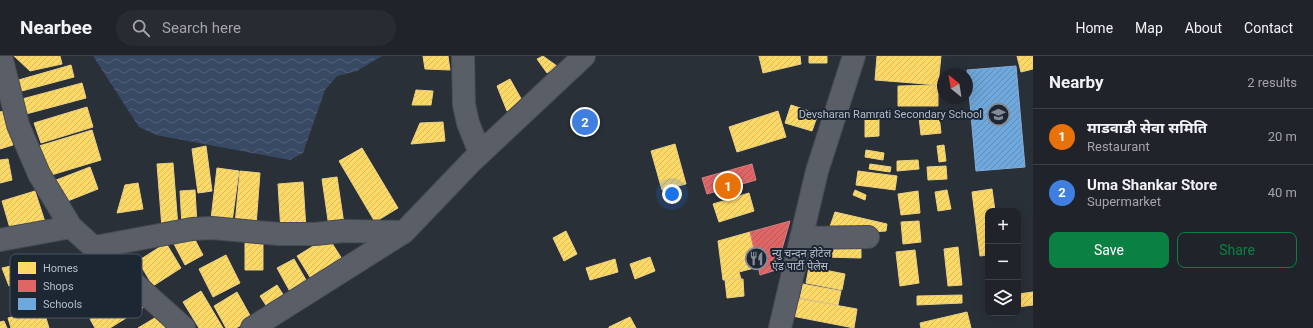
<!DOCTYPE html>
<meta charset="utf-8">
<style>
:root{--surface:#20242a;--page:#282c32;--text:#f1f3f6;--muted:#a2a4a8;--line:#3d4147;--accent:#0b8043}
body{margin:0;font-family:Roboto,"Noto Sans Devanagari",sans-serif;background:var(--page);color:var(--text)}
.controls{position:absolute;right:12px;bottom:12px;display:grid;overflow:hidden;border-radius:8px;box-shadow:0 4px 16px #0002}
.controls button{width:36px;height:36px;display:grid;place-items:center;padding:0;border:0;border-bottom:1px solid var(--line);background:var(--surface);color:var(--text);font:20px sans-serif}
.compass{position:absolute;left:937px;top:12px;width:36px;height:36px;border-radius:50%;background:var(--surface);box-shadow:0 4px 16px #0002;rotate:330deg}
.you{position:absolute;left:672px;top:138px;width:14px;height:14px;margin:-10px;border:3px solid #fff;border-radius:50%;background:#1a73e8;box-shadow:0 0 0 6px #1a73e833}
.badge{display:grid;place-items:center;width:26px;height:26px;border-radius:50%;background:var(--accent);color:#fff;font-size:13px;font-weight:700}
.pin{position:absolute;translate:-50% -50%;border:2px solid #fff;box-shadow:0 1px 4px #0006}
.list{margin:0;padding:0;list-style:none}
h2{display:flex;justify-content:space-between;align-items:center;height:52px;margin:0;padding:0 16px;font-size:17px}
h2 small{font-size:13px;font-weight:400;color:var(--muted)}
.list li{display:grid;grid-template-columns:26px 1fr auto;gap:12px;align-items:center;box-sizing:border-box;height:56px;padding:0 16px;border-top:1px solid var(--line)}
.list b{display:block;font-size:15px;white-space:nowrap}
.list p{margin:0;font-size:13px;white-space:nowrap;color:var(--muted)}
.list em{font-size:13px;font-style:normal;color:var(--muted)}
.actions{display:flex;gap:8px;padding:12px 16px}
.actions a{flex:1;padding:9px 0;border:1px solid var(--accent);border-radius:8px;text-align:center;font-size:14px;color:var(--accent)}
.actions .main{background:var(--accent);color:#fff}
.icon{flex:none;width:22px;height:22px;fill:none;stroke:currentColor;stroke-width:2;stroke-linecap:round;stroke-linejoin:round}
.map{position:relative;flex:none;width:1033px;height:272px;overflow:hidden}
header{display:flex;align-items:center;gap:24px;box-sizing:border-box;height:56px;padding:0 20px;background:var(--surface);border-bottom:1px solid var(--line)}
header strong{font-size:19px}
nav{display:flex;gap:22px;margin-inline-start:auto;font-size:14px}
.search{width:280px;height:36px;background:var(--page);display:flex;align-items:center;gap:10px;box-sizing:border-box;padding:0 14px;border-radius:22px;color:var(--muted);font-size:15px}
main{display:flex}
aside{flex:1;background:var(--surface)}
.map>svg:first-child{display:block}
.water{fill:url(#water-waves)}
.homes{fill:url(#homes-hatch);stroke:#e8d084}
.shops{fill:url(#shops-hatch);stroke:#d38084}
.schools{fill:url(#schools-hatch);stroke:#84aed6}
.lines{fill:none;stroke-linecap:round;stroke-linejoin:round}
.minor-casing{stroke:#484c53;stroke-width:24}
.minor{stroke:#5a5e66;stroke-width:22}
.labels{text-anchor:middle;stroke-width:4;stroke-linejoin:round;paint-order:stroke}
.poi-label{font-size:11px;fill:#b4bcc9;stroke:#1d2633;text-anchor:end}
.key{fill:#1d2633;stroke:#4a5360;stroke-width:1}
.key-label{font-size:11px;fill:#b4bcc9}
</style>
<header>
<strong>Nearbee</strong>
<div class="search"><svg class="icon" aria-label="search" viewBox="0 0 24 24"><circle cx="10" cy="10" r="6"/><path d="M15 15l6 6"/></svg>Search here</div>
<nav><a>Home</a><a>Map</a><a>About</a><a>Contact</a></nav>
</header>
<main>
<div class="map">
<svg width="1033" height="272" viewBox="0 0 1033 272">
<defs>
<pattern id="water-waves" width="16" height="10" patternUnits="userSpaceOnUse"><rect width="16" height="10" fill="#384963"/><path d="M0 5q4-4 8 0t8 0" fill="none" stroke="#526178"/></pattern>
<pattern id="homes-hatch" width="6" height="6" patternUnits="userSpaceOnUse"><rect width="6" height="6" fill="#ffd966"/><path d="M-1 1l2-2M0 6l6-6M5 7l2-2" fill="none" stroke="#d7b95e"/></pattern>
<pattern id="shops-hatch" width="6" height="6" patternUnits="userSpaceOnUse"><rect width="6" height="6" fill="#e06666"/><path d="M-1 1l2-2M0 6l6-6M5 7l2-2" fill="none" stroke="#b65a5c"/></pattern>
<pattern id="schools-hatch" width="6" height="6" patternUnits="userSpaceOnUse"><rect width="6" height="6" fill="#6fa8dc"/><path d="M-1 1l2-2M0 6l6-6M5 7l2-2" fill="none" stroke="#618cb4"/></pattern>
</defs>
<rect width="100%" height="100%" fill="#2a3038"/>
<path class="water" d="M93 0H382L357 15 337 20 325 34 303 97 290 104 156 79 139 71Z"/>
<path class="homes" d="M14 0H60L62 8 30 15Z
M423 0H448L450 14 425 13Z
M543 0 557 10 547 17 537 3Z
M759 0H800L801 8 763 17Z
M809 0H827V7H809Z
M877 0H941L938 29 875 24Z
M1017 0H1033V13L1021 16Z
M71 9 74 21 18 36 15 25Z
M510 23 523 46 507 55 497 30Z
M82 27 86 42 26 58 22 43Z
M938 29V50H898V30Z
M416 34 433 35 431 49H412Z
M791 49 818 58 812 75 785 67Z
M87 51 93 71 41 87 34 67Z
M3 55 13 89 0 93V56Z
M778 55 786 81 737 96 729 71Z
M939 59 941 77 921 79 919 61Z
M879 61V80L865 81V62Z
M443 66 445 85 411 88 420 67Z
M92 74 101 104 48 120 39 90Z
M675 88 686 128 662 134 651 95Z
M944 89 946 105 939 106 937 90Z
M206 90 212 135 198 137 192 93Z
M362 92 398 152 375 166 339 105Z
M866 94 884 97 883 104 865 101Z
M8 103 12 124 0 127V104Z
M918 104 919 113 897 115V105Z
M173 107 178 171 162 172 157 108Z
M870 108 891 111 890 116 869 113Z
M946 110 947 123 928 124 927 111Z
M90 111 98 133 60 148 51 126Z
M217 112 239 115 232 166 211 163Z
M240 115 260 117 256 170 235 168Z
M858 115 897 120 895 134 856 129Z
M337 121 344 168 329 171 322 123Z
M303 126 306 173 281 175 278 128Z
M138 127 143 153 117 157 125 129Z
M992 133 995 155H988V199L980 200 972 136Z
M195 134 197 169 182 170 180 135Z
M855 134 866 139 865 144 853 139Z
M947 134 951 153 938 155 935 136Z
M35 135 46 169 12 179 2 145Z
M918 135 920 157 901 159 898 138Z
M749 137 754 155 719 166 713 148Z
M835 156 887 168 886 175 827 179Z
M919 165 921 186 903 188 901 166Z
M566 175 577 198 564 205 553 182Z
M750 176 758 211 739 216 741 223 723 224 718 185Z
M192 178 203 199 185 209 174 188Z
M328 181 344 206 313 226 297 200Z
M245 183H263V214H245Z
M825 186 861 187V202L824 201Z
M166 187 181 212 153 230 138 205Z
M958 191 962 229 948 230 944 193Z
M915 194 919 227 900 230 896 196Z
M226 199 240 227 213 241 199 213Z
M650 201 655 215 635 223 630 208Z
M294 203 310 231 293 241 277 212Z
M615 203 618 216 590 224 586 212Z
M38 204 50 227 9 230 2 212Z
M809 211 845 218 842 234 806 227Z
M743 223 744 240 727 242 725 224Z
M803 228 841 235 838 249 800 242Z
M277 229 288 246 271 257 260 240Z
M134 235 144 251 110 272H95L90 263Z
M201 235 223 272H199L183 246Z
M237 236 252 263 236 272H226L214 250Z
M1033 236V249L1018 251V238Z
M962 239V247L917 249V240Z
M795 242 857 253 854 272 792 260Z
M43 252 49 272H11L8 262Z
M967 256 971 272H921L920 267Z
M158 260 165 272H138Z
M630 261 636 272H609V271Z
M4 265 7 272H0V266Z"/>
<path class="shops" d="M752 108 756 124 707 138 702 122Z
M790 165 776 214 760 219 750 176Z"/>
<path class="schools" d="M1016 10 1025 111 976 115 967 14Z"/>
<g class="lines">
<defs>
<path id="minor" d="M1 0 18 69 39 118 71 171 184 272
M463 0 464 49 468 67 480 97
M801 182 868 181
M0 184 71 171
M95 191 192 173 212 172 279 178H315L343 175 404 176
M252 272 404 176 471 106 584 0
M780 272 817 115 854 0"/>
</defs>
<use href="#minor" class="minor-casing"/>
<use href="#minor" class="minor"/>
</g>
<defs>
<symbol id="school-ring" viewBox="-11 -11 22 22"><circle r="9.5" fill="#1d2633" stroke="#848b96" stroke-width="1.5"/><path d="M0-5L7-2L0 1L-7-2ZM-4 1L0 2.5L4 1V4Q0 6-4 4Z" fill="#848b96"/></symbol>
<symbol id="restaurant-ring" viewBox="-11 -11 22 22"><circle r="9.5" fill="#1d2633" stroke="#848b96" stroke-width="1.5"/><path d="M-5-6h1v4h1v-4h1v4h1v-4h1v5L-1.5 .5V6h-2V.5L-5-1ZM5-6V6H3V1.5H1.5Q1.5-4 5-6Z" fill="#848b96"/></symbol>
</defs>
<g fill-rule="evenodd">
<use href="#school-ring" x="986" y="46" width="25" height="25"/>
<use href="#restaurant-ring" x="744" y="190" width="25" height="25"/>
</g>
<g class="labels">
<g class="poi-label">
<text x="982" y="62">Devsharan Ramrati Secondary School</text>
<text x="772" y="201" text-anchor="start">न्यु चन्दन होटेल<tspan x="772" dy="13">एंड पार्टी पेलेस</tspan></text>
</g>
</g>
<rect x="10" y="198" width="132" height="64" rx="6" class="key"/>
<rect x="18" y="206" width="18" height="12" fill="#ffd966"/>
<rect x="18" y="224" width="18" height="12" fill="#e06666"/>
<rect x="18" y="242" width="18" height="12" fill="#6fa8dc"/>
<g class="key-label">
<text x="43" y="216">Homes</text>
<text x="43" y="234">Shops</text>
<text x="43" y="252">Schools</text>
</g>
</svg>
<div class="controls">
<button>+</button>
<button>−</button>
<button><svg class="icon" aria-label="layers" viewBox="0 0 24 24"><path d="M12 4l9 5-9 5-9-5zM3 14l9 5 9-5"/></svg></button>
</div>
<svg class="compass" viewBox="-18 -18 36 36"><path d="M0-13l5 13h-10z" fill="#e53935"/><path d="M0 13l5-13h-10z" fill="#a2a4a8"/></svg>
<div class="you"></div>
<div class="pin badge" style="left:728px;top:130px;background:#e8710a">1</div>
<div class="pin badge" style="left:585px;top:66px;background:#3f7fe0">2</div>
</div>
<aside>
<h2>Nearby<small>2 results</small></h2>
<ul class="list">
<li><span class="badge" style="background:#e8710a">1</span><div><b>माडवाडी सेवा समिति</b><p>Restaurant</p></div><em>20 m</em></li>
<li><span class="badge" style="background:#3f7fe0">2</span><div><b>Uma Shankar Store</b><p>Supermarket</p></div><em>40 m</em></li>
</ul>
<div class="actions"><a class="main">Save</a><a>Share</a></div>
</aside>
</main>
